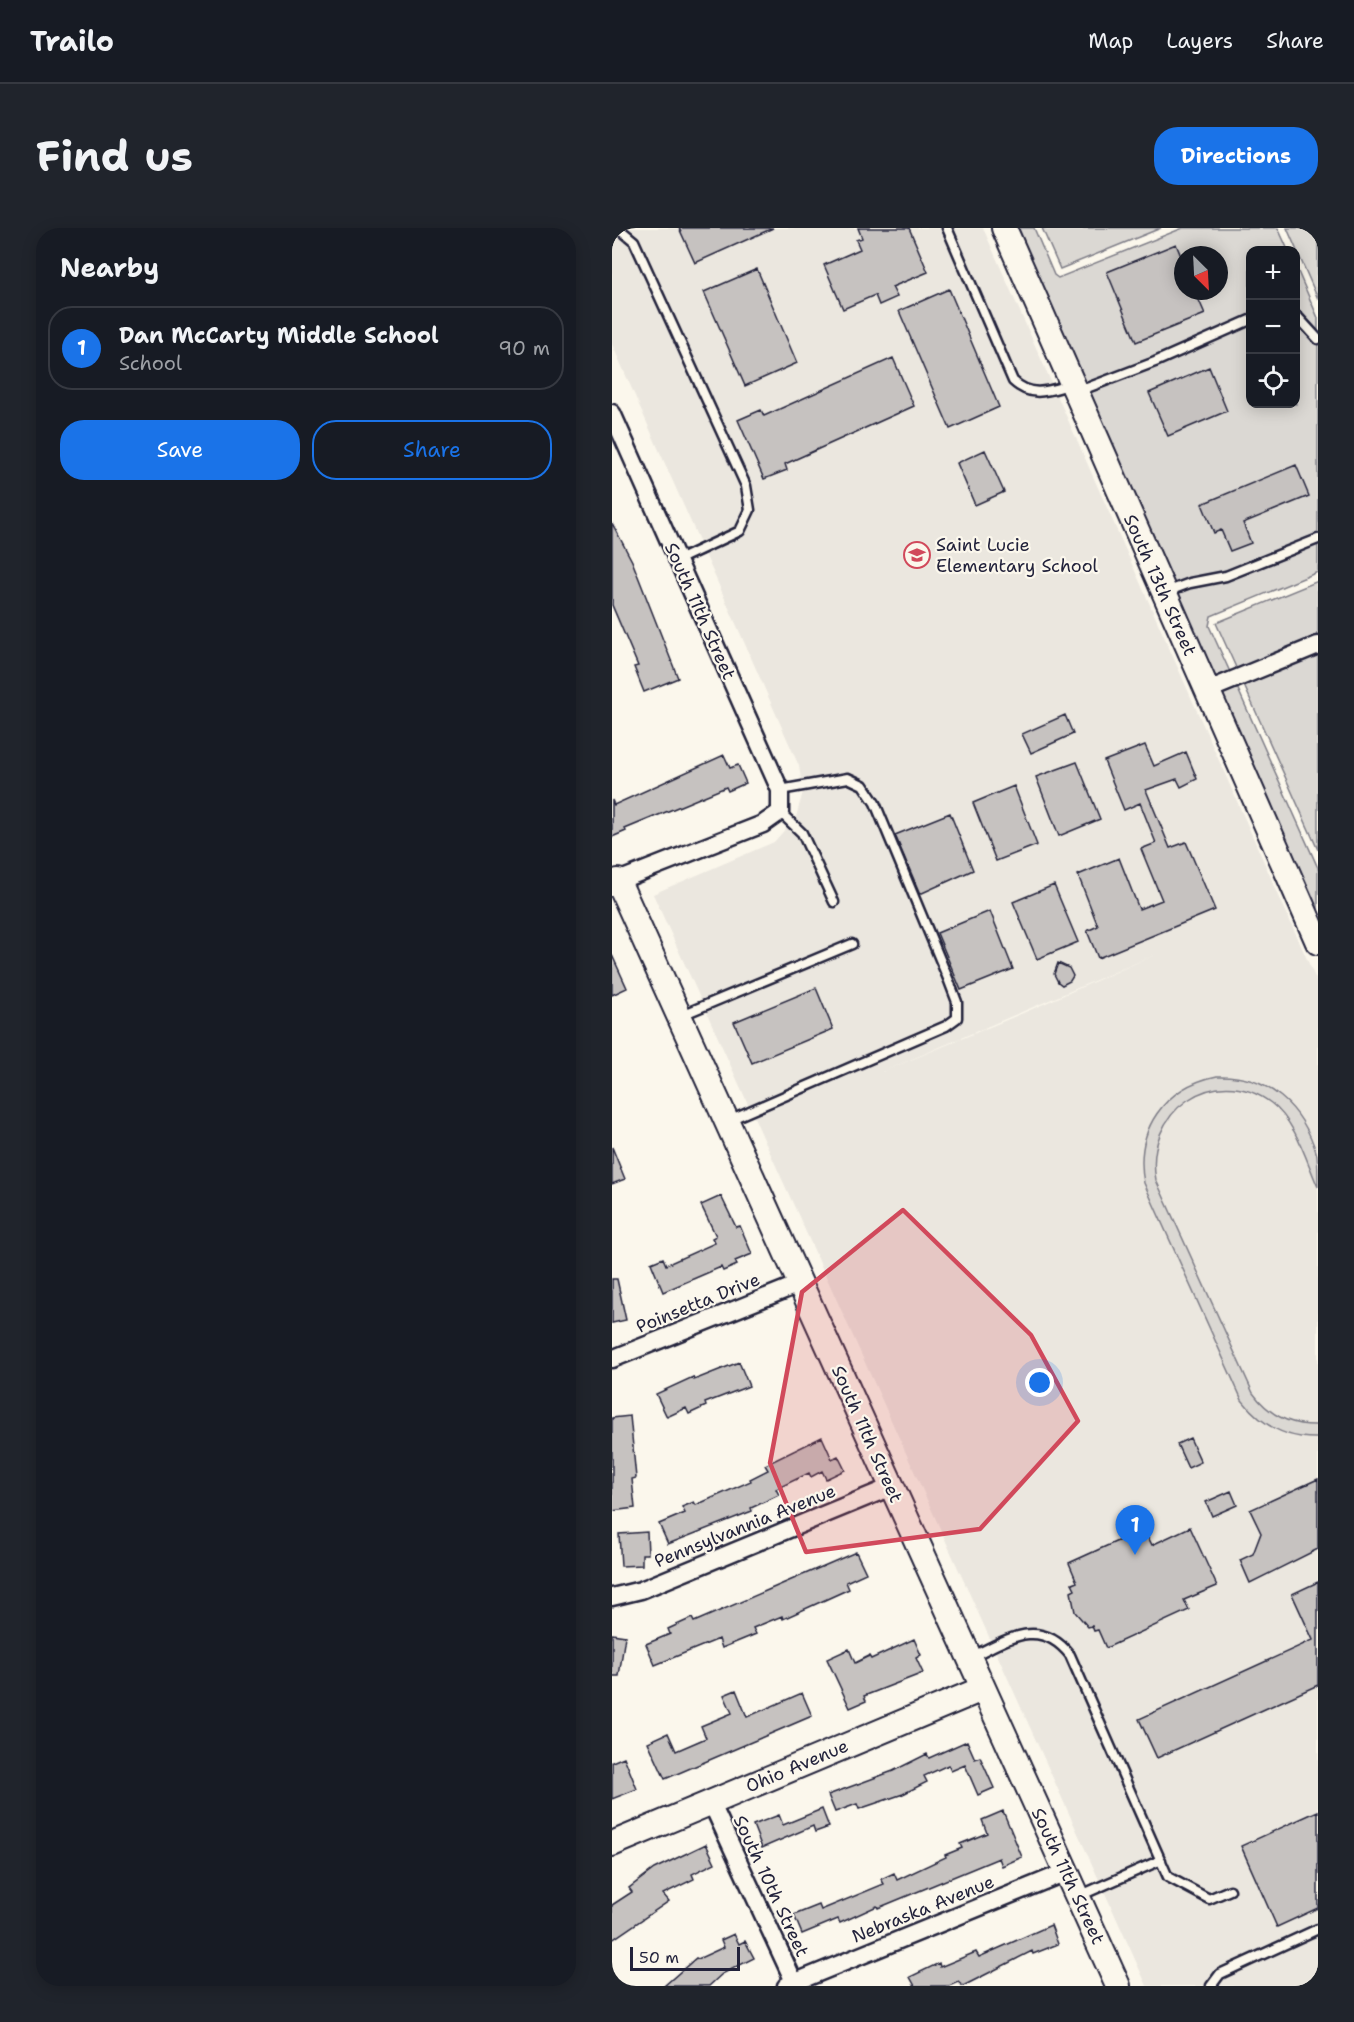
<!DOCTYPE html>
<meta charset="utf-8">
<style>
:root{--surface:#171b24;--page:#20242c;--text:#f1f3f6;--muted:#9ea1a6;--line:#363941;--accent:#1a73e8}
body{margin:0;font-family:"Shantell Sans",sans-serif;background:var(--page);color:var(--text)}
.controls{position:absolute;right:18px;top:18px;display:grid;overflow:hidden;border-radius:12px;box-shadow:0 3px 15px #0003}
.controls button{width:54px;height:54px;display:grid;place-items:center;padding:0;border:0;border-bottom:2px solid var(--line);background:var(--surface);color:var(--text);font:30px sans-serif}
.compass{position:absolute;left:562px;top:18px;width:54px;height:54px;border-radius:50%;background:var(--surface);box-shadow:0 3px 15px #0003;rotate:156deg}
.scale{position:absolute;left:18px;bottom:15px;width:110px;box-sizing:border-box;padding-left:6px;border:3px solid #22223b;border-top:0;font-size:16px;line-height:21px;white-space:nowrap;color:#22223b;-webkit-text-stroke:4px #fbf7ec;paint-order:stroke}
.you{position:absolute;left:428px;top:1155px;width:21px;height:21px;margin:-15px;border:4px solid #fff;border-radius:50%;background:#1a73e8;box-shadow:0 0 0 9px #1a73e833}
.badge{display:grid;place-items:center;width:39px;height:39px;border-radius:50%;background:var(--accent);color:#fff;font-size:20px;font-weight:700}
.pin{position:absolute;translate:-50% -50px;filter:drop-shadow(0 2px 3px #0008)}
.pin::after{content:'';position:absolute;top:32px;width:21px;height:18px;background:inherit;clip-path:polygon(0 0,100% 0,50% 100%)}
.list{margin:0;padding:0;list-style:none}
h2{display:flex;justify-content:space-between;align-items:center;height:78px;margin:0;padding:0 24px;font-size:26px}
h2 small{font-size:20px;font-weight:400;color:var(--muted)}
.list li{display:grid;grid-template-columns:39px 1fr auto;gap:18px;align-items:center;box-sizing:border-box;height:84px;margin:0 12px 12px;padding:0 12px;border:2px solid var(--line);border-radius:24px}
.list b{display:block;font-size:22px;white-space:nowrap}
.list p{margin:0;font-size:20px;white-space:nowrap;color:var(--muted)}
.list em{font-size:20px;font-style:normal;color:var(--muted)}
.actions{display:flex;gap:12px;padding:18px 24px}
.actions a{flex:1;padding:14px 0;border:2px solid var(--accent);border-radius:24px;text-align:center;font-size:21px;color:var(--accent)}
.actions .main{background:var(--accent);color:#fff}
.icon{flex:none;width:33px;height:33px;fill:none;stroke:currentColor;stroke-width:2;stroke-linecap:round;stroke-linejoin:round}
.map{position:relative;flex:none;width:706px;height:1758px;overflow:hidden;border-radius:24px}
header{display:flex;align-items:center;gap:36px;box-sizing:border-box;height:84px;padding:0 30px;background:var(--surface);border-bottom:2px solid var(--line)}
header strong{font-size:28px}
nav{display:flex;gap:33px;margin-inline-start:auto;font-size:21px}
.intro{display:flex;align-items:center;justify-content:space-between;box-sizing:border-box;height:144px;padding:0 36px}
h1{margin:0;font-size:42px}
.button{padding:15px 27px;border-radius:24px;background:var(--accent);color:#fff;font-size:21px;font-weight:700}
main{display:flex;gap:36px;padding:0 36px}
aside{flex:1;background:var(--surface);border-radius:24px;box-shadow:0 3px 15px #0003}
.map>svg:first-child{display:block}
.built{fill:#ebe7df;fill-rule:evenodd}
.green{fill:#dbd8d3;stroke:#7e7d87;stroke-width:1.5;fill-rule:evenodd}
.building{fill:#c6c2c0;stroke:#22223b;stroke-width:1.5}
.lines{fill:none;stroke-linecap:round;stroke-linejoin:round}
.lane-casing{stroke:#22223b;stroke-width:13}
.street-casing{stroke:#22223b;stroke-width:21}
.secondary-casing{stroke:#22223b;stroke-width:28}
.lane{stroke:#fbf7ec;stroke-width:8}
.street{stroke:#fbf7ec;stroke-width:16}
.secondary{stroke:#fbf7ec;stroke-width:24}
.marked{fill:#d1495b;fill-opacity:0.2;stroke:#d1495b;stroke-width:4.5;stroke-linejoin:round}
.labels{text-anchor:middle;stroke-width:4.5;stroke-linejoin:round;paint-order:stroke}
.poi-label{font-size:18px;fill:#22223b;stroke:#fbf7ec;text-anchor:start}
.street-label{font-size:18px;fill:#22223b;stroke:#fbf7ec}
</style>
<header>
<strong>Trailo</strong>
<nav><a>Map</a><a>Layers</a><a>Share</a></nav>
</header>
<div class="intro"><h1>Find us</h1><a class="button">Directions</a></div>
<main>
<aside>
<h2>Nearby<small></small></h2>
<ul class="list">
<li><span class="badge">1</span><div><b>Dan McCarty Middle School</b><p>School</p></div><em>90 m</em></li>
</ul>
<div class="actions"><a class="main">Save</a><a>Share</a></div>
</aside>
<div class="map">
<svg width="706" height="1758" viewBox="0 0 706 1758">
<rect width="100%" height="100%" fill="#fbf7ec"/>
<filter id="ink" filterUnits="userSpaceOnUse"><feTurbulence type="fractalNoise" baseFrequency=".0167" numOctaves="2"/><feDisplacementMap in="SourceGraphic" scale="12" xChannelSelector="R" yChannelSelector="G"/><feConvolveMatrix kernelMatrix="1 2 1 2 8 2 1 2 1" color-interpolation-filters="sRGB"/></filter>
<g filter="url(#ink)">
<path class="built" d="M0 0H371L706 756V1758H535L41 666 162 614 184 589 191 564 187 538 0 116ZM547 725 411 785 270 844Z"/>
<path class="green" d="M400 0H422L442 47 446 50 571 0H666L676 22H638V176H684V39L706 90V344L599 388 597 398 618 444 597 452ZM571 27H607V63H571Z
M430 0H549L448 41Z
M675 0H706V71Z
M706 353V622L604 395Z
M625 459 706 640V695L604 468Z
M605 848C656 846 691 879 705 927 706 936 706 949 706 959 694 932 684 894 659 875 602 832 531 885 544 952L641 1165C657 1187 679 1198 706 1197V1210C674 1211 649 1197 630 1172L532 955C522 902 552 859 605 848Z"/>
<path class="building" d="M67 0H161L83 35Z
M246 0H297L316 44 280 59 285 69 267 77 263 67 231 81 212 37 248 21 244 12 250 10Z
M564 16 571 33V63H583L593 86 524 114 495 44Z
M145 41 185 135 133 158 92 64Z
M337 61 387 179 338 201 287 83Z
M281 130 302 178 173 236 175 242 152 251 126 192 149 182 152 188Z
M597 139 615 183 556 208 537 165Z
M373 222 392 264 363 277 345 235Z
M684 237 697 268 631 295 639 315 618 323 609 302 602 305 590 276Z
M0 295 20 333 66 450 32 464 22 439 26 438 0 377Z
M453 487 461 506 419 525 410 506Z
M533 517 542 538 574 524 585 551 569 559 565 551 534 562 558 620 574 614 603 682 486 730 475 703 486 698 466 647 507 630 527 681 550 672 529 621 544 615 528 575 512 582 492 533Z
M112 527 118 540 126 537 134 555 116 563 114 559 13 601 14 603 0 609V572L2 577Z
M465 534 488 591 447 608 424 549Z
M402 558 425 617 384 633 361 575Z
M338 585 361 642 308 666 283 607Z
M442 657 466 714 425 731 401 674Z
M378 683 401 741 349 762 325 705Z
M0 727 15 760 0 767Z
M446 735 457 740 461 748 458 753 450 757 446 754 442 746Z
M204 760 221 801 140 835 122 794Z
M0 919 13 951 0 956Z
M109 968 124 999 128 998 140 1026 123 1033 125 1037 111 1043 109 1039 51 1064 39 1035 51 1030 54 1037 103 1015 100 1010 104 1008 89 977Z
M0 1051H5L14 1092 0 1095Z
M127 1134 137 1158 93 1175 94 1178 77 1186 74 1180 55 1189 44 1166 81 1149 82 1152Z
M18 1188 24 1250 20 1251 23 1280 0 1283V1190Z
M210 1209 220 1231 226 1228 233 1242 214 1251 210 1243 199 1249 197 1245 164 1261 167 1267 139 1280 140 1283 56 1316 47 1296 73 1285 70 1279 82 1274 84 1277 139 1253 138 1251 156 1242 153 1237Z
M578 1210 589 1234 576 1240 565 1216Z
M706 1251V1321L638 1355 628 1332 641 1326 649 1305 638 1282Z
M619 1263 625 1277 600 1288 594 1274Z
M578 1299 605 1358 572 1372 577 1382 494 1420 486 1402 482 1403 480 1398 476 1399 463 1384 459 1364 463 1362 460 1356 465 1354 457 1335 532 1301 540 1317Z
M35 1304 36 1326H30V1337L9 1338 7 1306Z
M244 1324 254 1345 234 1354 237 1361 171 1391 170 1388 141 1400 144 1406 110 1420 107 1411 43 1437 34 1416 58 1406 56 1401 80 1390 82 1394Z
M706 1354V1457L545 1530 527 1491 701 1412 680 1366Z
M0 1406 13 1408 7 1448H0Z
M302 1411 309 1427 304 1430 311 1445 252 1468 254 1473 238 1480 215 1431 237 1421 243 1435 257 1428 259 1431Z
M124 1462 135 1489 190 1465 200 1488 53 1551 36 1514 56 1505 64 1523 94 1510 89 1498 120 1485 112 1467Z
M355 1513 363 1531 368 1529 382 1560 366 1567 353 1537 339 1543 336 1537 312 1548 315 1554 291 1566 247 1581 245 1576 223 1584 216 1567 281 1543 315 1526 317 1530Z
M12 1529 25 1561 0 1571V1534Z
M210 1581 217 1599 203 1604 201 1598 150 1620 141 1597 167 1587 171 1597Z
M391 1583 410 1629 390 1638 387 1630 266 1680 265 1678 228 1695 226 1691 190 1706 182 1687 207 1677 209 1682 272 1656 269 1651 282 1645 285 1652 334 1629 333 1627 350 1620 348 1616 375 1605 370 1592Z
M706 1583V1680L665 1699 629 1618Z
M94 1616 103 1635 80 1646 82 1651 51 1666 57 1673 0 1712V1677L20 1664 17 1660 42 1641Z
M439 1697 446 1716 421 1726 420 1723 351 1758 346 1754 337 1758H303L298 1749 327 1735 328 1739 364 1724 367 1729Z
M122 1706 127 1716 133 1713 142 1730 110 1746 97 1758H52L84 1730 86 1731 112 1719 109 1712Z"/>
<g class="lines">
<defs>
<path id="lane" d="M335 0 401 153C419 170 436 163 457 157
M0 2 10 3 22 13 134 258 138 282 128 303 66 332
M684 87 706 111
M467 163 543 134 638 92
M554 364 578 355 614 348 706 311
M168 584 190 605 222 674
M70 787 240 716
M117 892 334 798 345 790V774L337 753 263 575 251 557 236 550 168 562
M359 1429C395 1412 427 1388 458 1427L556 1649 597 1671 618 1662
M467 1668 549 1632
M599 1758 608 1746 706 1701"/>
<path id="street" d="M0 185 168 562V584L151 596 6 653
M594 463 706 417
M0 1131 187 1056
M0 1369 29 1362 279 1259
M99 1574 184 1758
M174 1758 454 1644"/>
<path id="secondary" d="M392 0 706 714
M0 656 6 653 506 1758
M0 1616 370 1461"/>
</defs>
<use href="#lane" class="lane-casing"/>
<use href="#street" class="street-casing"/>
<use href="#secondary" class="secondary-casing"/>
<use href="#lane" class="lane"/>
<use href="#street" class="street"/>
<use href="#secondary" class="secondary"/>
</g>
</g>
<path class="marked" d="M291 982 419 1107 466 1193 368 1301 194 1324 158 1235 190 1064Z"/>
<defs>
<symbol id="school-ring" viewBox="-11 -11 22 22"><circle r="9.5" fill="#fbf7ec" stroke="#d1495b" stroke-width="1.5"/><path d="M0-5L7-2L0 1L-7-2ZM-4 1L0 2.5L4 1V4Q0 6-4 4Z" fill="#d1495b"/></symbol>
</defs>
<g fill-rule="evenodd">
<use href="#school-ring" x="290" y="312" width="30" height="30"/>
</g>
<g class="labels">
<g class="poi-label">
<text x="324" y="323">Saint Lucie<tspan x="324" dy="21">Elementary School</tspan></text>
</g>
<g class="street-label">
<text transform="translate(548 357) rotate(66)" y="6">South 13th Street</text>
<text transform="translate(88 383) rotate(66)" y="6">South 11th Street</text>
<text transform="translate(86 1075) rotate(-22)" y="6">Poinsetta Drive</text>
<text transform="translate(255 1206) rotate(66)" y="6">South 11th Street</text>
<text transform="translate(133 1298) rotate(-22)" y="6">Pennsylvannia Avenue</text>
<text transform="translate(185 1538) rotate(-23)" y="6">Ohio Avenue</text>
<text transform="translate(456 1648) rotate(65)" y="6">South 11th Street</text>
<text transform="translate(159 1658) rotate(65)" y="6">South 10th Street</text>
<text transform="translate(311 1681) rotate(-22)" y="6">Nebraska Avenue</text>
</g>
</g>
</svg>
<div class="controls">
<button>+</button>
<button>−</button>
<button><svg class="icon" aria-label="locate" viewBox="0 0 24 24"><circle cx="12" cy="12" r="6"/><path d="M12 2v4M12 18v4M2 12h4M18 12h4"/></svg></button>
</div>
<svg class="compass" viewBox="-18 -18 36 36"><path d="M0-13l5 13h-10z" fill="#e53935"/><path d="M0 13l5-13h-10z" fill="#9ea1a6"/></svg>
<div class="scale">50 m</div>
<div class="you"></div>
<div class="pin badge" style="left:523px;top:1327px">1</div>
</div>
</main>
